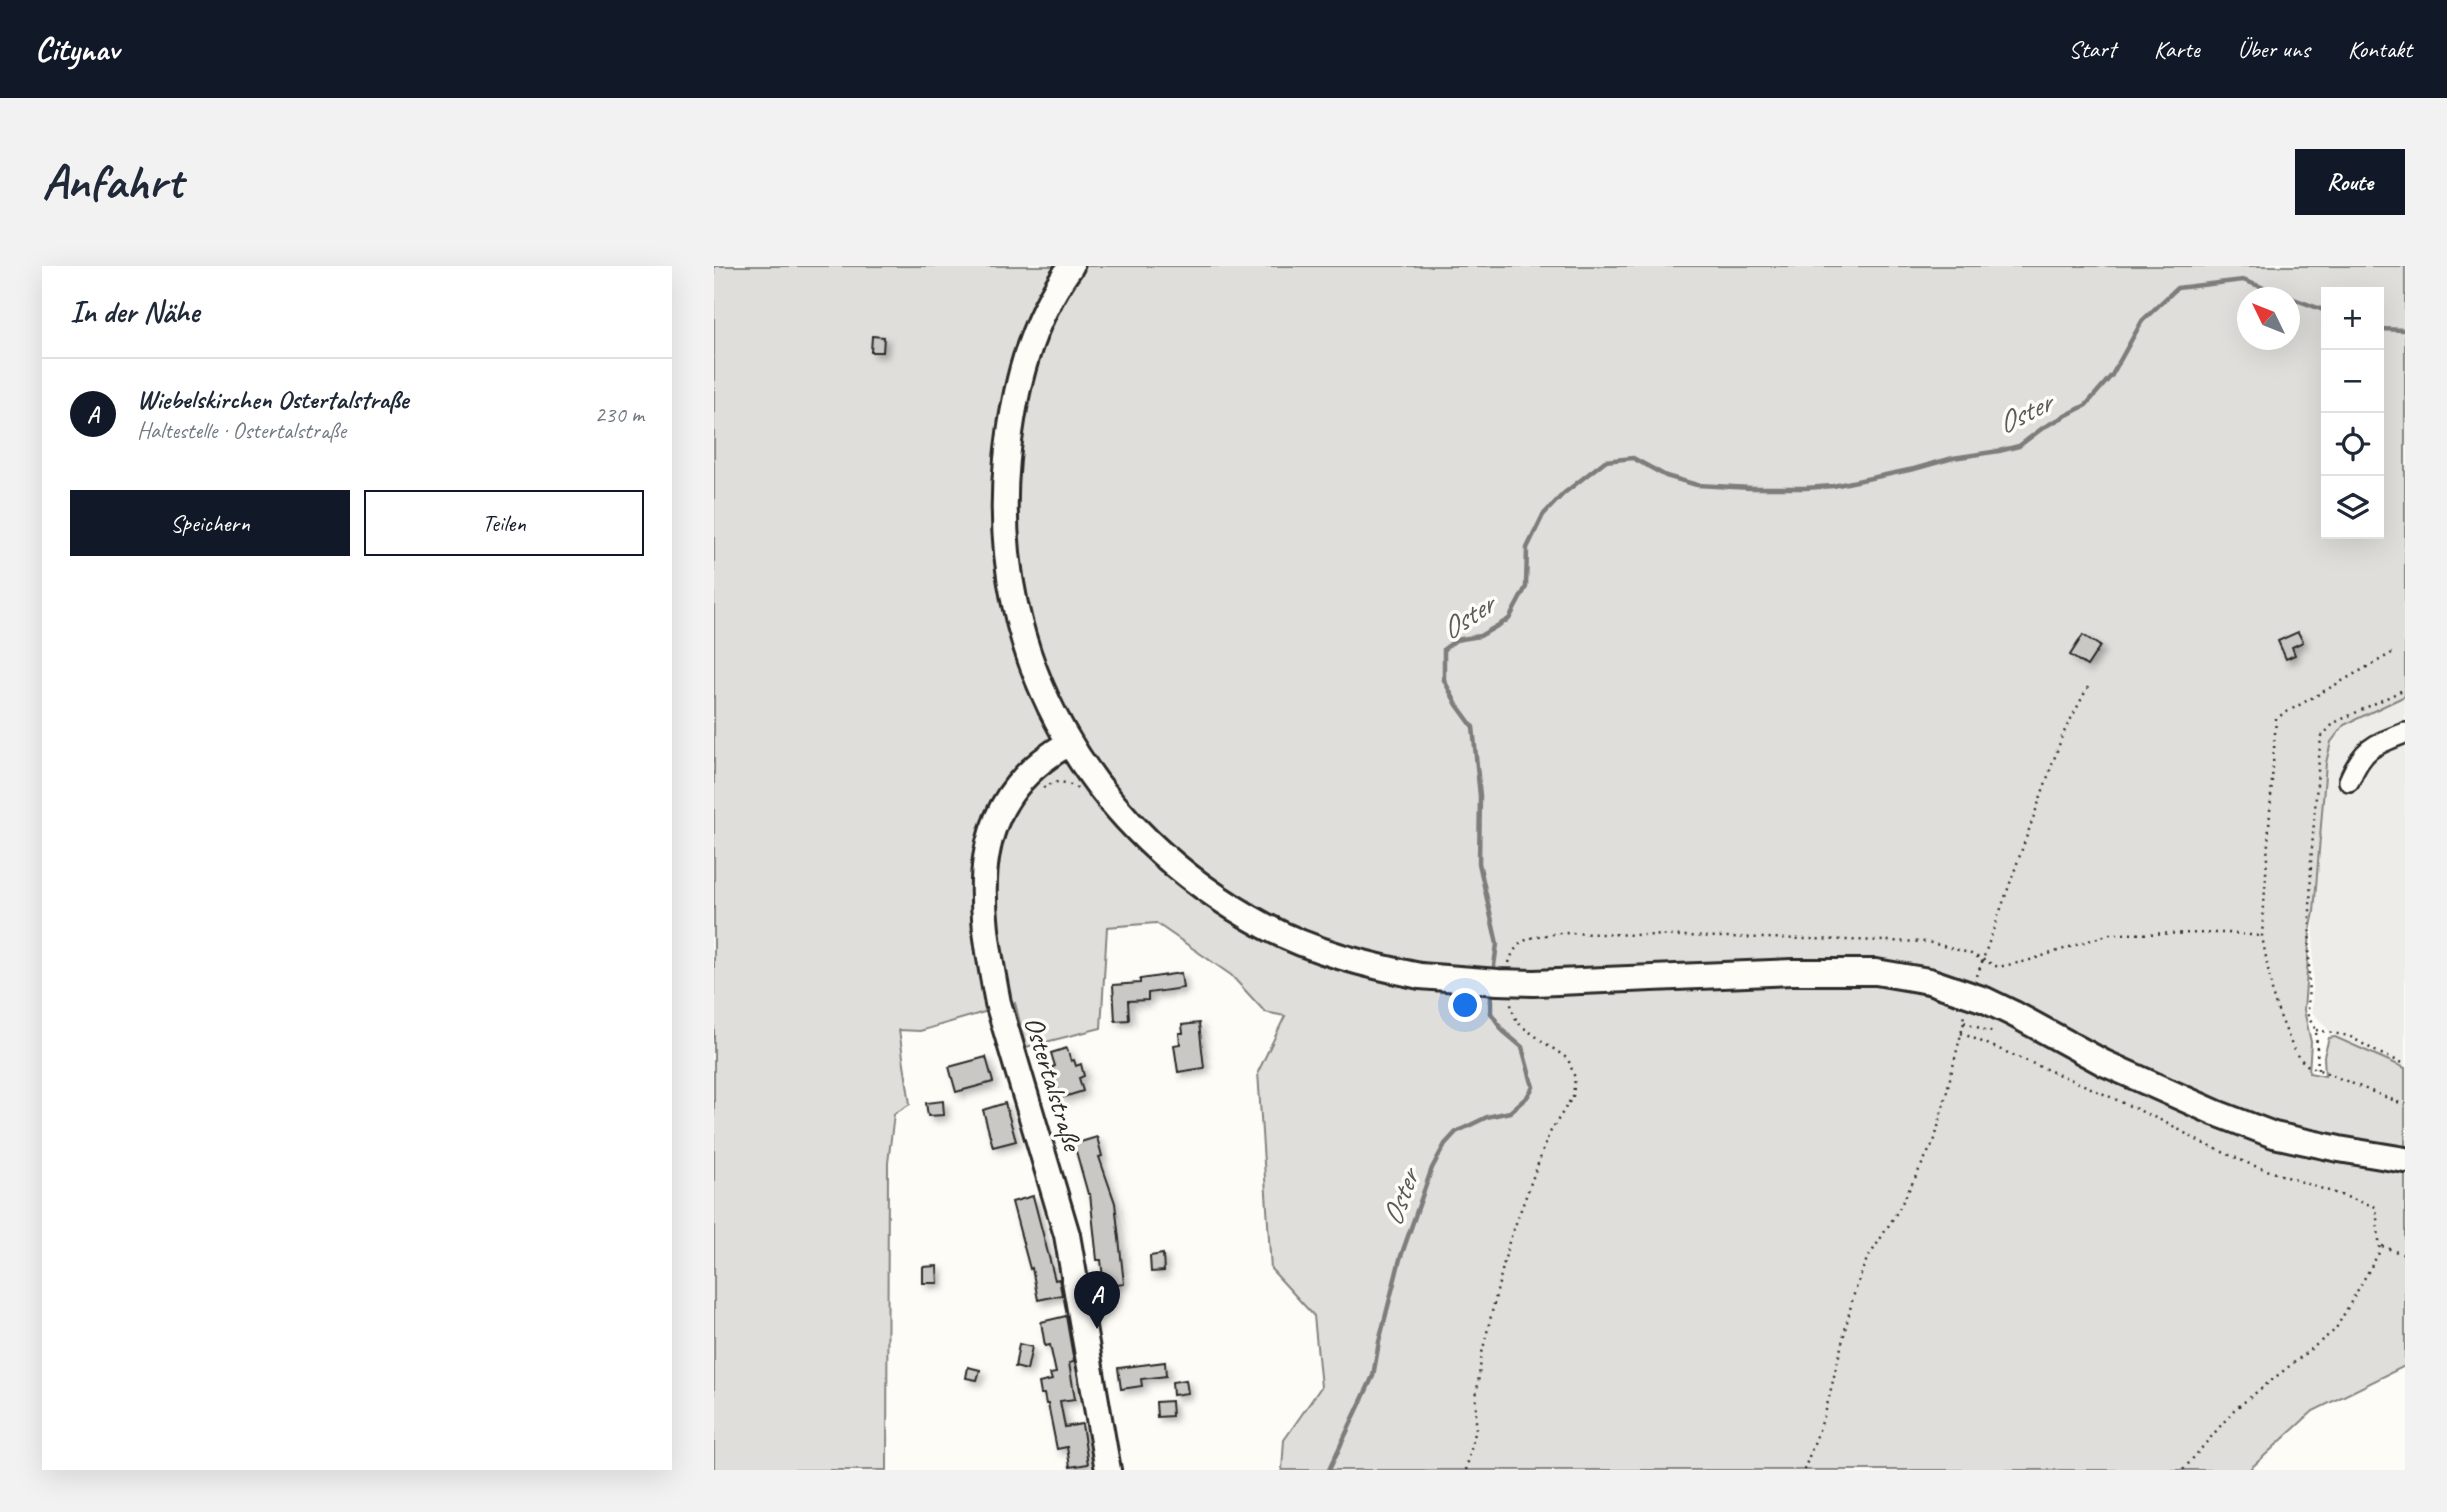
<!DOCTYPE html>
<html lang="de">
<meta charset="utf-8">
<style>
:root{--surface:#fff;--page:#f2f2f3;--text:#1f2937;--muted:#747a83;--line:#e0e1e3;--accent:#111827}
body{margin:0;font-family:Caveat,sans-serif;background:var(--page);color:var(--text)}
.controls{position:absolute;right:21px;top:21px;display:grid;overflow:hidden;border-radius:0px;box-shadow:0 7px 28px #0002}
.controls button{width:63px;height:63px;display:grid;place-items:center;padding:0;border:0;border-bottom:2px solid var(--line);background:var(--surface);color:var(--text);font:35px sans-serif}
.compass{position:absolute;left:1523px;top:21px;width:63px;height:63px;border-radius:50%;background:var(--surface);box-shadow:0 7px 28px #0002;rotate:313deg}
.you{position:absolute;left:752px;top:740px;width:24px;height:24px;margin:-18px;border:5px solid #fff;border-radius:50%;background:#1a73e8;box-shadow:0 0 0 10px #1a73e833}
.badge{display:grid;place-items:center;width:46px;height:46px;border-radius:50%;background:var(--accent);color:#fff;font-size:23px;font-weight:700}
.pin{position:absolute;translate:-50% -58px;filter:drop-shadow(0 2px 4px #0008)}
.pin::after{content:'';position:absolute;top:37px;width:24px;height:21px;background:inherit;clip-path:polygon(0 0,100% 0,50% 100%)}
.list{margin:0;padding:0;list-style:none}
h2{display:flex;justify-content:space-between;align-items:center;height:91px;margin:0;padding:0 28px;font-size:30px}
h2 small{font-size:23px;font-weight:400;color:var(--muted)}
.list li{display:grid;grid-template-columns:46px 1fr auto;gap:21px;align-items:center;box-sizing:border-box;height:112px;padding:0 28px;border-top:2px solid var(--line)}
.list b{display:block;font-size:26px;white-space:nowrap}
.list p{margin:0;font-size:23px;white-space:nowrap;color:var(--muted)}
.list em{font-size:23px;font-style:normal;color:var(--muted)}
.actions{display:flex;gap:14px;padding:21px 28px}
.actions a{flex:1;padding:16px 0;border:2px solid var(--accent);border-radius:0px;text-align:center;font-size:24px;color:var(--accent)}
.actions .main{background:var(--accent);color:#fff}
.icon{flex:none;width:38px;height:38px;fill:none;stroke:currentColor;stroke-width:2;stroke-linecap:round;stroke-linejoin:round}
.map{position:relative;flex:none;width:1691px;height:1204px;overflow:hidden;border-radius:0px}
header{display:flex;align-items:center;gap:42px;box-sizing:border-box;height:98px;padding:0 35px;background:var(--accent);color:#fff}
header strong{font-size:33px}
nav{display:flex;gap:38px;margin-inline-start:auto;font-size:24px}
.intro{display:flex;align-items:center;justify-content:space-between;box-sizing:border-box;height:168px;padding:0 42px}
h1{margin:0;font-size:49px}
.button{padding:18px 32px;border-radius:0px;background:var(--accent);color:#fff;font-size:24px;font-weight:700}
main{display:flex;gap:42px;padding:0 42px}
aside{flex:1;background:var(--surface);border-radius:0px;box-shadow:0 7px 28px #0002}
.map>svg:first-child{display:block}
.built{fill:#edece8}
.green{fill:#dfdeda;stroke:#858482;stroke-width:2;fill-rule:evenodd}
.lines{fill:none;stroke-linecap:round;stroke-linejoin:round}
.stream{stroke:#7e7d7b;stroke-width:4.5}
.building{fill:#c9c8c4;stroke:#2b2b2b;stroke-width:2;filter:url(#shadow)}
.minor-casing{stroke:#2b2b2b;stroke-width:24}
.major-casing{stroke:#2b2b2b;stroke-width:30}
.path{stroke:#2b2b2b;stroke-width:2.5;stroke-dasharray:2 5;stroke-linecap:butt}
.minor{stroke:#fdfcf7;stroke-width:19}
.major{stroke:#fdfcf7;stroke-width:24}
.major-bridge-casing{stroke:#2b2b2b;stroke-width:30;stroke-linecap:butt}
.major-bridge{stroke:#fdfcf7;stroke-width:24}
.labels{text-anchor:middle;stroke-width:7;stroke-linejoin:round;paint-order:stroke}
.street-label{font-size:28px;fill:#2b2b2b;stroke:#fdfcf7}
.water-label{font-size:30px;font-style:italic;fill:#5b5b5a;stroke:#fdfcf7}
</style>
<header>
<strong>Citynav</strong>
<nav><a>Start</a><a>Karte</a><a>Über uns</a><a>Kontakt</a></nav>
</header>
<div class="intro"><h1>Anfahrt</h1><a class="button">Route</a></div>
<main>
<aside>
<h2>In der Nähe<small></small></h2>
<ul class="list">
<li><span class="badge">A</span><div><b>Wiebelskirchen Ostertalstraße</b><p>Haltestelle · Ostertalstraße</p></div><em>230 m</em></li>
</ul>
<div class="actions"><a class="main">Speichern</a><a>Teilen</a></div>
</aside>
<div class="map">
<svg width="1691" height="1204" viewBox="0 0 1691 1204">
<defs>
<filter id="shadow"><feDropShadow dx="4.5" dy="4.5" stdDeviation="3.5" flood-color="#0004"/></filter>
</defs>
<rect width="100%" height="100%" fill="#fdfcf7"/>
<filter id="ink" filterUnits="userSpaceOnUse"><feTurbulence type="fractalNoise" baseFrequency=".0143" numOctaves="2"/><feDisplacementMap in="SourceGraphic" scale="14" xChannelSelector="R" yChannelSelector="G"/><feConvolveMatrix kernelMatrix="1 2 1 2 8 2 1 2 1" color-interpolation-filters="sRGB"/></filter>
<g filter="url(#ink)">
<path class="built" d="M1691 430V802L1621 771 1598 746 1600 646 1612 497 1617 476 1630 459Z"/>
<path class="green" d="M0 0H1691V430L1630 459 1617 476 1612 497 1600 646 1596 666 1590 744 1597 776 1595 807 1611 810 1610 790 1615 772 1621 771 1691 802V1100L1599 1145 1535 1204H568L570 1174 607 1121 600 1050 557 1003 544 806 571 750 551 746 517 709 442 657 393 661 387 762 312 781 301 737 206 765 185 764 196 838 180 848 174 897 173 1204H0ZM1612 26H1665V268H1612ZM1534 32H1576V74H1534Z"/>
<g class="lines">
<path class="stream" d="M1665 63 1691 64
M779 707 783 678 765 597 766 530 759 461 743 439 730 414V383L742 374 766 370 795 353 812 321 813 282 829 249 849 228 891 195 919 192 952 210 983 219 1037 222H1091L1119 220 1200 203 1239 192 1285 185 1305 180 1330 161 1372 139 1398 109 1428 55 1463 22 1529 14 1612 45
M615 1204 659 1110 665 1076 686 993 718 902 731 878 742 866 773 851 796 846 813 831 819 821 808 781 789 765 777 747V723"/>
</g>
<path class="building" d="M158 70 170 71 169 86H157Z
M1584 366 1589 376 1578 381 1581 389 1572 393 1564 375Z
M1369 369 1386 380 1373 400 1356 389Z
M467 707 469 722 434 727V734L414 735 415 754 401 755 399 719 426 717V713Z
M485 757 490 802 464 806 460 779 466 778 465 767H469L468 759Z
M353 782 357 795 360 794 362 800 367 798 370 810 365 812 369 825 347 832 338 801 341 800 337 787Z
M272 791 279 816 242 826 235 801Z
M229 835 230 849 214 850 212 837Z
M291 837 302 875 279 881 269 844Z
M383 871 388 890 385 891 401 937 410 1018 390 1021 387 994H383L376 928H374L360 878Z
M319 930 341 1014 345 1013 348 1029 324 1034 318 1002 316 1003 298 936Z
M449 988 450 1005 437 1006 436 990Z
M223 1000 224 1017H209V1001Z
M352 1050 360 1096 355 1097 361 1133 346 1135 351 1161 368 1158 374 1198 356 1201 353 1181 343 1183 334 1138H332L330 1128H327L325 1117 338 1114 336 1108 342 1107 336 1079 331 1080 327 1056Z
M305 1078 318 1081 313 1104 301 1101Z
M451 1096 452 1110 427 1113 428 1120 407 1123 404 1102Z
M254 1101 266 1104 263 1114 252 1112Z
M472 1114 474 1127 459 1129 458 1116Z
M457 1135 458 1150 443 1151 442 1136Z"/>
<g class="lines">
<defs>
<path id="minor" d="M1635 515C1649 482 1659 479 1691 467"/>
<path id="major" d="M357 0C315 58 300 123 293 193 274 393 376 565 551 660 599 686 653 699 706 710
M355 477C249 537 264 633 284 737L353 969 394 1204
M820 717 1078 706H1162L1215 715
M1300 748 1390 797 1502 847 1560 869 1625 883 1691 894"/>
</defs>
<use href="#minor" class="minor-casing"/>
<use href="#major" class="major-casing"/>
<path class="path" d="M1678 387 1562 452 1548 670 1560 735 1579 782 1585 792 1593 799 1691 839
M329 522C343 513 350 515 364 523
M795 697C803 669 821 671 847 667L1214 676 1255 687 1284 701 1313 695 1396 668 1513 667 1548 670
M1263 710 1349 468 1376 417
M1250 756 1276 766 1280 760
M1602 764 1635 770 1665 787 1691 798
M1247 767 1379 823 1457 859 1486 876 1538 899 1662 941 1666 985 1621 1064 1520 1144 1469 1204
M1604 804 1602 764 1594 751 1597 595 1606 479 1608 470 1620 457 1691 423
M1668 980 1691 989
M752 1204 762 1163V1132L768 1087 795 976 835 868 859 830 861 812 854 793 807 760 800 750 796 735
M1090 1204 1111 1148 1139 1031 1151 997 1185 943 1221 873 1250 756 1249 746"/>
<use href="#minor" class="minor"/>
<use href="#major" class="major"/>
<defs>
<path id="major-bridge" d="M706 710 784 716 820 717
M1215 715 1271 734 1300 748"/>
</defs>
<use href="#major-bridge" class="major-bridge-casing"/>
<use href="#major-bridge" class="major-bridge"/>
</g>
</g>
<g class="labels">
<g class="street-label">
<text transform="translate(340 817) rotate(73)" y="10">Ostertalstraße</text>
</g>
<g class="water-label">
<text transform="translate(1310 147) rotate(-26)" y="10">Oster</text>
<text transform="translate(753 351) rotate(-33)" y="10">Oster</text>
<text transform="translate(686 932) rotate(-70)" y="10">Oster</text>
</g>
</g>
</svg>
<div class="controls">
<button>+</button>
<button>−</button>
<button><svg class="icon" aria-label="locate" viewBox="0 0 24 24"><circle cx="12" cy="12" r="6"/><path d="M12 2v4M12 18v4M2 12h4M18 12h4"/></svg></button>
<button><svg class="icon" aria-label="layers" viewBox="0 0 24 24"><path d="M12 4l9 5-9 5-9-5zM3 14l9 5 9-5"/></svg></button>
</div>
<svg class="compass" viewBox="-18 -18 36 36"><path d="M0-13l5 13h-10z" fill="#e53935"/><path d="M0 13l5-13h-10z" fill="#747a83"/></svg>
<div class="you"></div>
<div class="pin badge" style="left:383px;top:1063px">A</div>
</div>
</main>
